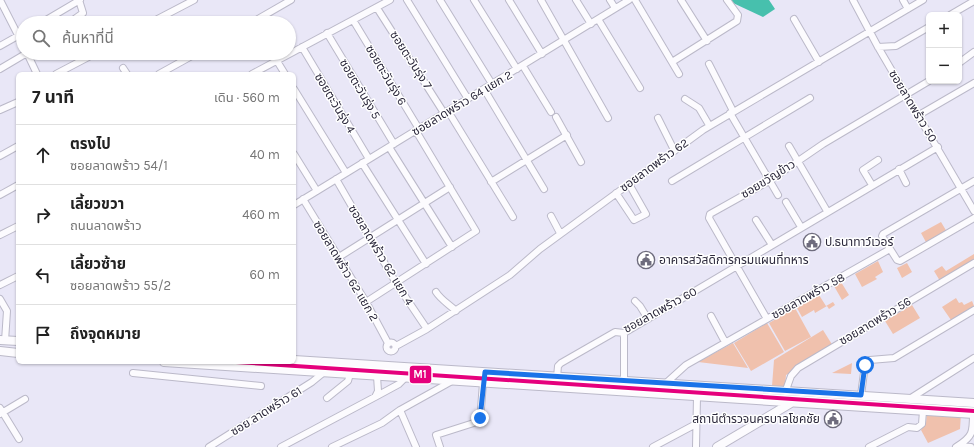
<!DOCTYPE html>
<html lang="th">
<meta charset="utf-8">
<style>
:root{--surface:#fff;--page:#f6f6f6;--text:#222;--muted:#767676;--line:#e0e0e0}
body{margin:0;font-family:Karla,"Noto Sans Thai",sans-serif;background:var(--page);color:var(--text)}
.controls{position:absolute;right:12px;top:12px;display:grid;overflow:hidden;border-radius:6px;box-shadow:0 1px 3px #0004}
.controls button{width:36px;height:36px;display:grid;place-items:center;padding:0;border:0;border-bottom:1px solid var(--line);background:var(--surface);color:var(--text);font:20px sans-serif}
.stop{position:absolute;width:12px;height:12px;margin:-9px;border:3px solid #1a73e8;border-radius:50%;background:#fff}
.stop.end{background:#1a73e8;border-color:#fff;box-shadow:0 1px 4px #0008}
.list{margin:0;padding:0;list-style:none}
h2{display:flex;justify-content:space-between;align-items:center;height:52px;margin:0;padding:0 16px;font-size:17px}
h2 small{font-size:13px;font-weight:400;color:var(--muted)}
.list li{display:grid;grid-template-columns:26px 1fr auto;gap:12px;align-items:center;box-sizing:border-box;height:60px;padding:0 16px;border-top:1px solid var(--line)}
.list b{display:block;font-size:15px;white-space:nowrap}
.list p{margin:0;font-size:13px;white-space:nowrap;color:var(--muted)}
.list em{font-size:13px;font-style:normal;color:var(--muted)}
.icon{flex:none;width:22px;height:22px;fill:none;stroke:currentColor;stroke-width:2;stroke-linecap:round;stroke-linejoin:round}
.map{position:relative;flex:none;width:974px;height:447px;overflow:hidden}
.search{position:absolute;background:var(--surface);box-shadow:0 1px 3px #0004;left:16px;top:16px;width:280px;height:44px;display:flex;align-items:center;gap:10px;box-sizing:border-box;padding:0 14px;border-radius:22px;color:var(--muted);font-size:15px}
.panel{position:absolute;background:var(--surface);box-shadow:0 1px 3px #0004;left:16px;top:72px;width:280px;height:292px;border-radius:6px}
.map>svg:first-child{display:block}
.green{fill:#f0c1ad}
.water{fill:#47c0ad}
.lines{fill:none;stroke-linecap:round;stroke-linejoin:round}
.minor-casing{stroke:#bbb9c9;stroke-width:8}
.major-casing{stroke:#bbb9c9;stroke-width:10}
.minor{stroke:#fcfbfe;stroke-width:6}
.major{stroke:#fcfbfe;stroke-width:8}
.metro-1-casing{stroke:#fff;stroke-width:7}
.metro-1{stroke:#e5007d;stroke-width:4}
.route{stroke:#1a73e8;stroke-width:5}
.labels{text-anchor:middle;stroke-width:3;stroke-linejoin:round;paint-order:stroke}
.street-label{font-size:12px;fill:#2c293c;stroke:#fff}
.poi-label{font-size:12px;fill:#2c293c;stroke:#fff;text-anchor:start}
.line-badge{stroke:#fff;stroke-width:1.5}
.badge-label{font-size:11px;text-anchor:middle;font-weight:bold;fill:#fff}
</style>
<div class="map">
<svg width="974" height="447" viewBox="0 0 974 447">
<rect width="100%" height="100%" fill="#e9e7f7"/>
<path class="green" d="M941 222 947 232 927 244 921 233Z
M974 254V260L940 281 934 271 942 266 946 271Z
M878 261 883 272 875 277 877 279 862 287 855 274Z
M907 263 912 272 902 278 897 268Z
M841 282 849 295 842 300 834 286Z
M819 295 826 306 833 302 835 305 829 309 827 306 815 313 814 310 802 317 797 308Z
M956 298 959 303 962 302 964 305 972 301 974 306 951 320 942 307Z
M912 305 920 318 893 334 885 321Z
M795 308 811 337 785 351 769 323Z
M767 323 784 352 751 371 734 343Z
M823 330 833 346 786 375 785 387 772 386 774 360Z
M733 343 748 368 698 362Z
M852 363 851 374 832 373Z
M927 411 961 414 960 429 928 443 921 430 926 423Z"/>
<path class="water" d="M731 0H769L775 9 763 17 733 3Z"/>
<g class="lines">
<defs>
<path id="minor" d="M0 0 23 45
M407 0 468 99
M440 0 492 84
M474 0 517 69
M509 0 542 54
M541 0 608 118
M576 0 591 24
M610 0 615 8
M635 0 679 74
M681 0 707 41
M853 0 878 47 974 211
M903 0 908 9
M377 8 444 113
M950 15 974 1
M598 19 640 88
M794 19 819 62
M353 20 419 129
M41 23 80 0
M69 23 83 13 79 0
M150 23 194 0
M251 23 291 0
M327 33 394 144
M0 46 23 33
M302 47 369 159
M878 47 896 46 929 27
M27 53 37 74
M277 61 285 74
M672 62 737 21 738 15 727 0
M959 63 974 52
M709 64 733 111
M523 66 551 112
M123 68 127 74
M0 69 27 53
M56 74 96 53
M159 74 197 53
M252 74 390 0
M294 89 346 173
M484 89 544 189
M685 99 699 108 709 125
M0 110 18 102
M448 111 513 217
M730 113 778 195
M919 115 974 83
M556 117 581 162
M658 118 674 150
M789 146 827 211
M389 147 452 247
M294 154 317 191
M0 156 18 146
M362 163 426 264
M899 169 906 183
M336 179 396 283 427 329
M672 181 810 98
M974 181 883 234 882 236 897 260 900 261 974 218
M491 182 567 135
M872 185 863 170 878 160
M616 193 634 220 646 214 629 184
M0 195 18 185
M303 199 366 302 388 343
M786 202 801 227
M294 205 629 0
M551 216 560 233
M756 220 772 245
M0 235 18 226
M339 257 450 187
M0 285 18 276
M436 292C441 300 449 304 456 311
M0 299 7 311 5 341
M635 301 640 306 648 319
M366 302 476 231 416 131
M711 316 725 342
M767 319 709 218 710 214 769 181 823 144 929 81
M624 333V381
M386.5 347a4.5 4.5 0 1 1 9 0a4.5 4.5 0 1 1-9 0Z
M396 346 427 329 510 275 540 249 703 130 923 0
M133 373 261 386
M557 377 558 366 561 363 615 332 624 333 938 147
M665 384 686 365 890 249
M786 390 791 376 798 368 974 263
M861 395 865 365 870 360 894 358 974 310
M375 397 399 384 405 378
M327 398 348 381 350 374
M911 398 974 358
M0 408 19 439
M400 410 416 447
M0 414 25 399
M959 446 971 447
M209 447 312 382 323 373
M281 447 375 397 378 391 377 376
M332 447 382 423 400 410 452 381
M440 447 436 435 480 421 483 383
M653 447 696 424
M696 447 697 397
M869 447 908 427 917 428 922 424 923 411
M956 447C973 437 973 432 973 414"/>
<path id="major" d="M0 340 18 341
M0 351 18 353
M294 360 974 403
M164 362 974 414
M717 447 791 403"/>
</defs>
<use href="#minor" class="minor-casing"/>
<use href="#major" class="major-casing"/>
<use href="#minor" class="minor"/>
<use href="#major" class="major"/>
<defs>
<path id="metro-1" d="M236 362 974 411"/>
</defs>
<use href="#metro-1" class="metro-1-casing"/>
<use href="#metro-1" class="metro-1"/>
</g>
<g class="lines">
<path class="route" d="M480 418 485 372 861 395 865 365"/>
</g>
<defs>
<symbol id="civic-ring" viewBox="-11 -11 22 22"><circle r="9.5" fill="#fff" stroke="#6e6c7d" stroke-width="1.5"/><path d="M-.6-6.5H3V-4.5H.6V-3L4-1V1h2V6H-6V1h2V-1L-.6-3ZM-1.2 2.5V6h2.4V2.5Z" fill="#6e6c7d"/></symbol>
</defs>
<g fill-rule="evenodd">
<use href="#civic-ring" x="802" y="232" width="20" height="20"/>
<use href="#civic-ring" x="636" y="250" width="20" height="20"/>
<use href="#civic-ring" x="823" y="409" width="20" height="20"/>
</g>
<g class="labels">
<g class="street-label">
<text transform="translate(411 60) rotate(57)" y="4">ซอยตะวันรุ่ง 7</text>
<text transform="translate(386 75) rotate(59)" y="4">ซอยตะวันรุ่ง 6</text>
<text transform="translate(360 89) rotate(59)" y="4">ซอยตะวันรุ่ง 5</text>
<text transform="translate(335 103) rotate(59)" y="4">ซอยตะวันรุ่ง 4</text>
<text transform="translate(462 103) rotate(-31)" y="4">ซอยลาดพร้าว 64 แยก 2</text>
<text transform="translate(913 106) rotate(59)" y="4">ซอยลาดพร้าว 50</text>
<text transform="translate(654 165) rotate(-36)" y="4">ซอยลาดพร้าว 62</text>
<text transform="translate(768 179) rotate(-32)" y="4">ซอยขวัญข้าว</text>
<text transform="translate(381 255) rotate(59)" y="4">ซอยลาดพร้าว 62 แยก 4</text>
<text transform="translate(346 271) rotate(59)" y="4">ซอยลาดพร้าว 62 แยก 2</text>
<text transform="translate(808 296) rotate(-29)" y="4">ซอยลาดพร้าว 58</text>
<text transform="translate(660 310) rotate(-29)" y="4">ซอยลาดพร้าว 60</text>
<text transform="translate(875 321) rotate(-31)" y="4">ซอยลาดพร้าว 56</text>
<text transform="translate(266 411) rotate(-32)" y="4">ซอย ลาดพร้าว 61</text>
</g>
<g class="poi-label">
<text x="825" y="246">ป.ธนาทาว์เวอร์</text>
<text x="659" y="264">อาคารสวัสดิการกรมแผนที่ทหาร</text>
<text x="820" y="423" text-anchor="end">สถานีตำรวจนครบาลโชคชัย</text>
</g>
</g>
<rect class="line-badge" x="409" y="365" width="23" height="19" rx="4" fill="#e5007d"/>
<g class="badge-label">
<text x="420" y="378">M1</text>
</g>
</svg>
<div class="controls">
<button>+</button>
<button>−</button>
</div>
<div class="stop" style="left:865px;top:365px"></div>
<div class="stop end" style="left:480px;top:418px"></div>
<div class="search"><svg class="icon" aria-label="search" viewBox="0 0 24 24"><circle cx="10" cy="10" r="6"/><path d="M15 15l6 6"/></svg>ค้นหาที่นี่</div>
<section class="panel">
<h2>7 นาที<small>เดิน · 560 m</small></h2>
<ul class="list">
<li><svg class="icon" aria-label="ahead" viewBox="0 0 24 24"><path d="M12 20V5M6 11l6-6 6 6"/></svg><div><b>ตรงไป</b><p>ซอยลาดพร้าว 54/1</p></div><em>40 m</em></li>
<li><svg class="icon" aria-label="right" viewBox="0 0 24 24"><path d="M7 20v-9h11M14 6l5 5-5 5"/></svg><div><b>เลี้ยวขวา</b><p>ถนนลาดพร้าว</p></div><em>460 m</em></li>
<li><svg class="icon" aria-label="left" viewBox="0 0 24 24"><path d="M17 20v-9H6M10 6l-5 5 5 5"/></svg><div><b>เลี้ยวซ้าย</b><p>ซอยลาดพร้าว 55/2</p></div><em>60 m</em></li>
<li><svg class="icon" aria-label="arrive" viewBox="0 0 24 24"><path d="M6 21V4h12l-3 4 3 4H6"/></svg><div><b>ถึงจุดหมาย</b></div></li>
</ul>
</section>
</div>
